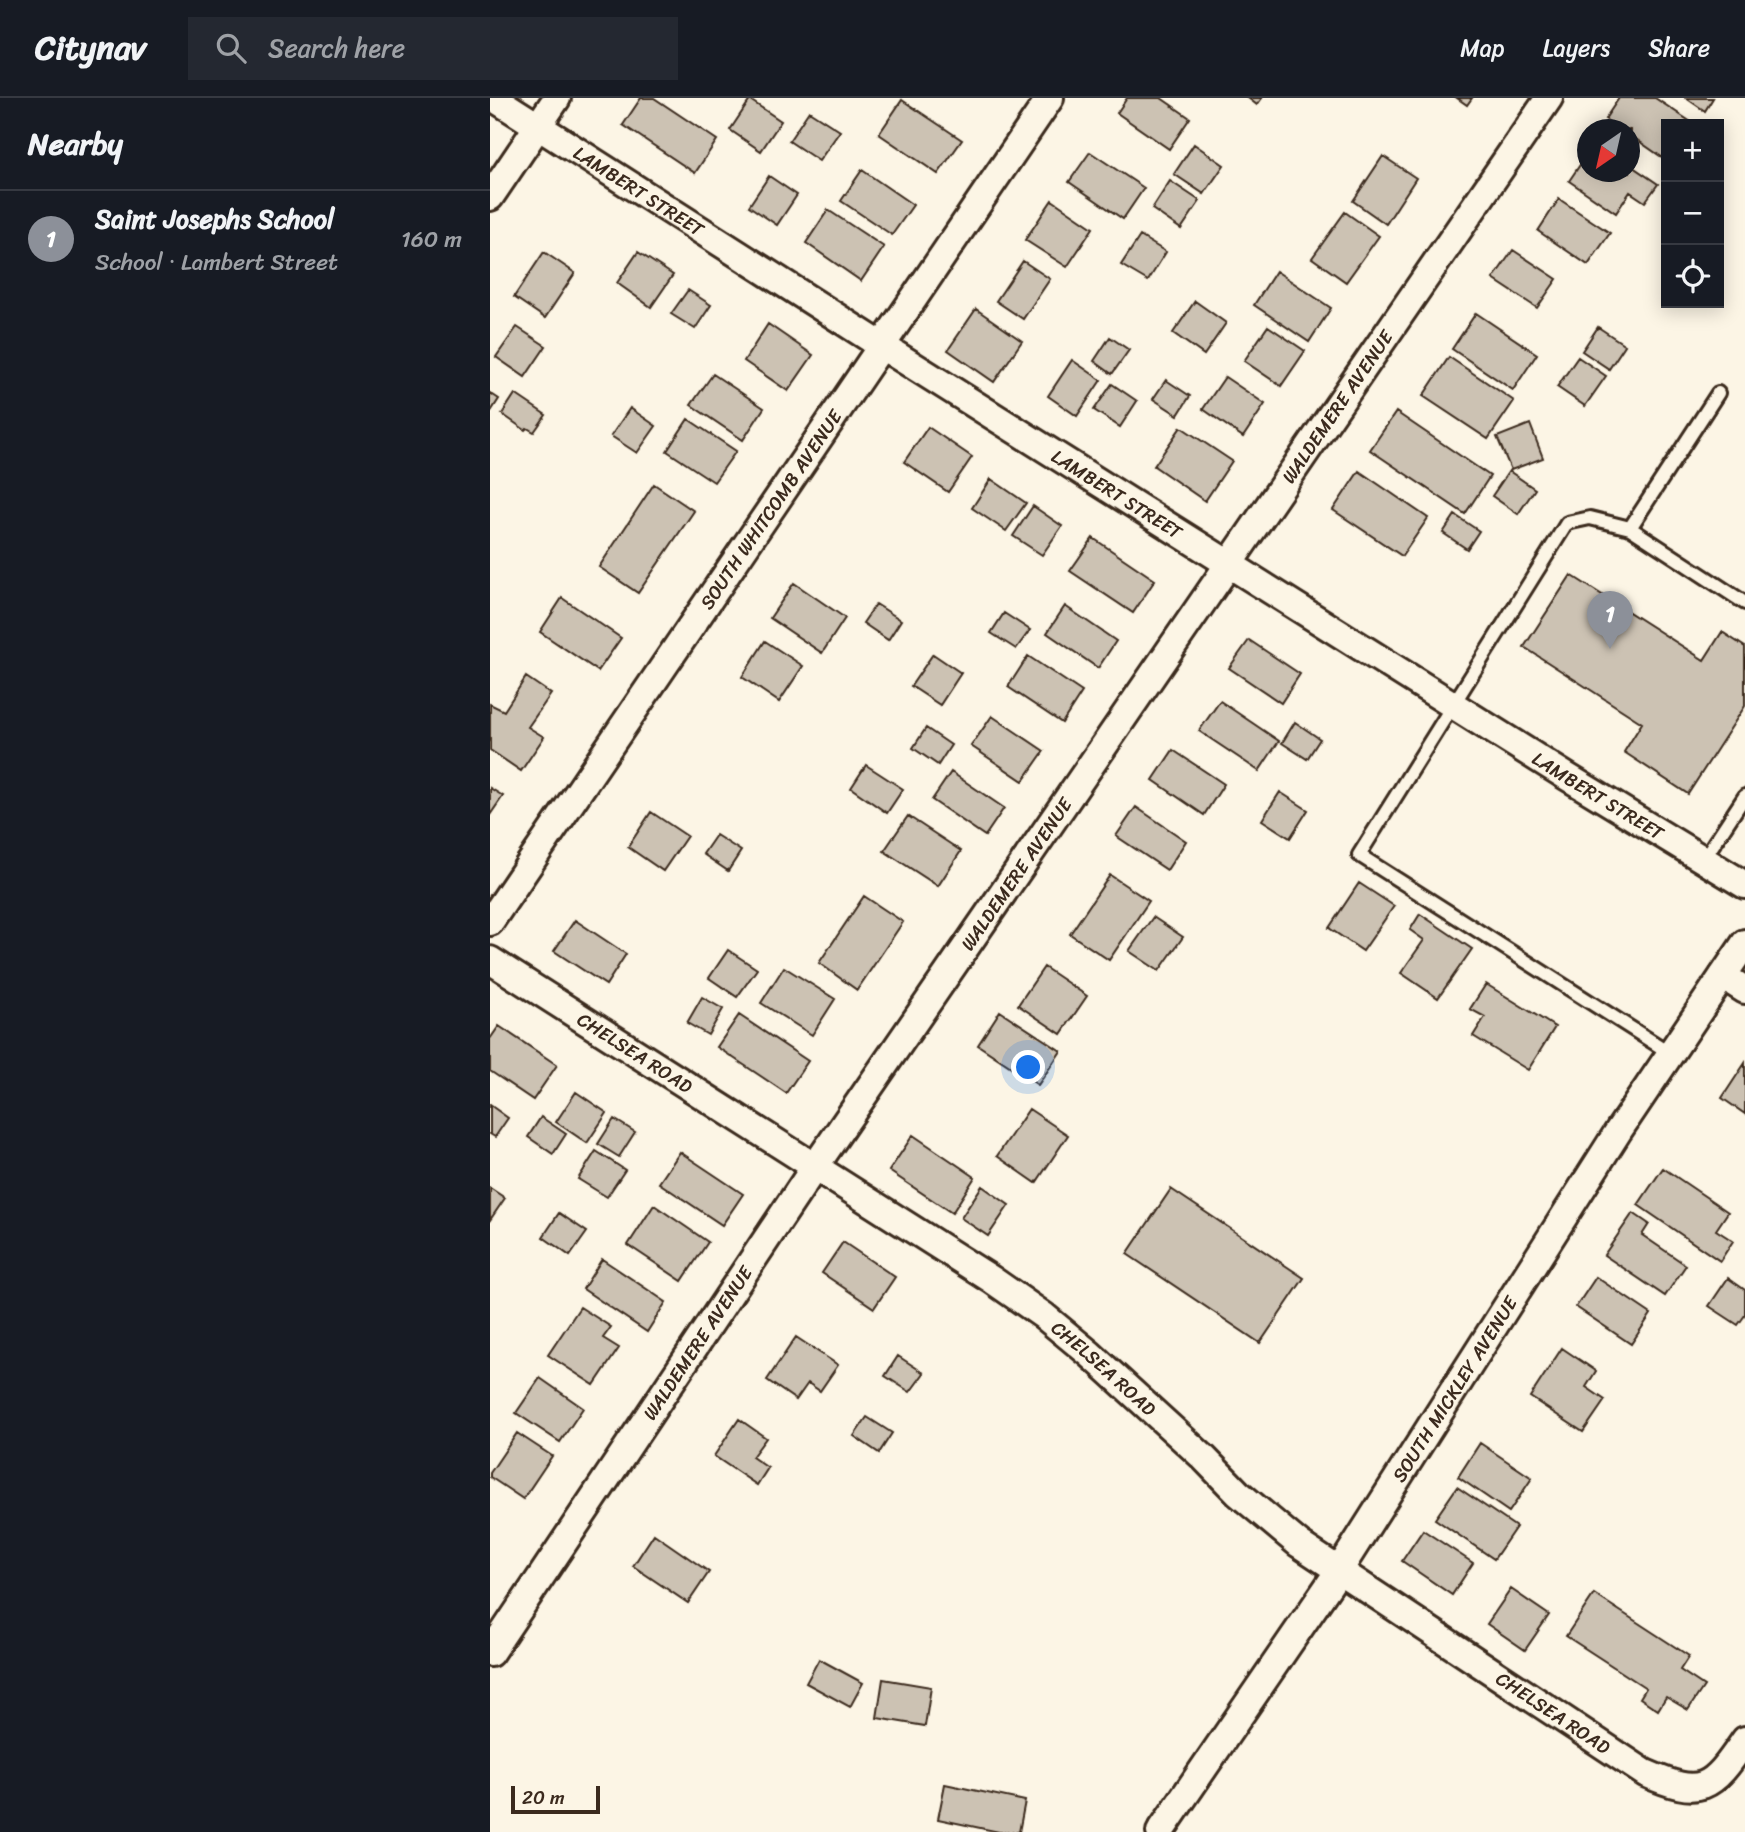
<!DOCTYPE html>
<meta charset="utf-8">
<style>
:root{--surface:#171b24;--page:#242831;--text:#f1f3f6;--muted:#9ea1a6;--line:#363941;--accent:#8c9099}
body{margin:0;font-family:Sriracha,sans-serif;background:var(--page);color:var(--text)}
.controls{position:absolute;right:21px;top:21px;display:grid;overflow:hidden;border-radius:0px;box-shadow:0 4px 18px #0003}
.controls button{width:63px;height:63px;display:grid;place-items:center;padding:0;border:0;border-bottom:2px solid var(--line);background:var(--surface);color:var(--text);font:35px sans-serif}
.compass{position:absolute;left:1087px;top:21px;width:63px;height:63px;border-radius:50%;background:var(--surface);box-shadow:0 4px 18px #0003;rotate:214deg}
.scale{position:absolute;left:21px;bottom:18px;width:89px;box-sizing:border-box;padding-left:7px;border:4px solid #3b2a1e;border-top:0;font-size:19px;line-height:24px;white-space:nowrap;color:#3b2a1e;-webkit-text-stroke:5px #fcf5e5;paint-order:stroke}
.you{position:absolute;left:539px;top:970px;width:24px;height:24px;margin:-18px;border:5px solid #fff;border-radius:50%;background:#1a73e8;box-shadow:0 0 0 10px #1a73e833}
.badge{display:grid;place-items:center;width:46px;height:46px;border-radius:50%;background:var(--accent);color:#fff;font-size:23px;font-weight:700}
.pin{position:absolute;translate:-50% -58px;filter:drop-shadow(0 2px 4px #0008)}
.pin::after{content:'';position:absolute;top:37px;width:24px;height:21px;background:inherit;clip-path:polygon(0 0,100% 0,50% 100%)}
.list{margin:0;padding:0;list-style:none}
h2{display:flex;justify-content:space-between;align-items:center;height:91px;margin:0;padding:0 28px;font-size:30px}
h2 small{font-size:23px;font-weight:400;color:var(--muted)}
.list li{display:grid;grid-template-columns:46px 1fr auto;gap:21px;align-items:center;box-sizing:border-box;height:98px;padding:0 28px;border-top:2px solid var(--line)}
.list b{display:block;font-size:26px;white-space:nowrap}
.list p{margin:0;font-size:23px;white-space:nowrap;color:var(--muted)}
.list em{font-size:23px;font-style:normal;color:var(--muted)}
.icon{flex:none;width:38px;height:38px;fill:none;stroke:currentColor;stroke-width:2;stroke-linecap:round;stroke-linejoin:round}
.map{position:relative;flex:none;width:1255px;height:1734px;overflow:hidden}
header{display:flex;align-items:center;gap:42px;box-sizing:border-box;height:98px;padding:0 35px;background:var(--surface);border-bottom:2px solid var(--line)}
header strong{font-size:33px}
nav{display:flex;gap:38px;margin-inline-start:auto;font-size:24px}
.search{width:490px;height:63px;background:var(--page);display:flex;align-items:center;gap:18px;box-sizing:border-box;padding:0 24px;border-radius:0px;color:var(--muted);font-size:26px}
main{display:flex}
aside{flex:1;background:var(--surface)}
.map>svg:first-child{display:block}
.building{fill:#ccc2b3;stroke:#3b2a1e;stroke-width:2}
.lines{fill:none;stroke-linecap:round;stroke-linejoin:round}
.service-casing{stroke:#3b2a1e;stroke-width:18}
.minor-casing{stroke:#3b2a1e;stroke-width:32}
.service{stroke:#fcf5e5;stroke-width:12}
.minor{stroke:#fcf5e5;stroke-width:26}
.labels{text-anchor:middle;stroke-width:6;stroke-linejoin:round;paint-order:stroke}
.street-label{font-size:19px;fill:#3b2a1e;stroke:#fcf5e5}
</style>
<header>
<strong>Citynav</strong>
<div class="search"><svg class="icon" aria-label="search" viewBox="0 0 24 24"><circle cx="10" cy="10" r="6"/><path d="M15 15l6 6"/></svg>Search here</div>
<nav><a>Map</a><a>Layers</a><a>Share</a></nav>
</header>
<main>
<aside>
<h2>Nearby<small></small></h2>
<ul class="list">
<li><span class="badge">1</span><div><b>Saint Josephs School</b><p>School · Lambert Street</p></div><em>160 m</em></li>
</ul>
</aside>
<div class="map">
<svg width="1255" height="1734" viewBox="0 0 1255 1734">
<rect width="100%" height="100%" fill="#fcf5e5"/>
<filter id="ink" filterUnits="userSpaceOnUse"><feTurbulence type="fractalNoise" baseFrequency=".0143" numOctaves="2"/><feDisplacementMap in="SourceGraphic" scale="14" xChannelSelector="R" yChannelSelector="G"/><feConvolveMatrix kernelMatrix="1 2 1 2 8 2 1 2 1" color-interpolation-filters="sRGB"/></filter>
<g filter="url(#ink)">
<path class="building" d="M151 0H164L227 42 205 75 133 27Z
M637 0H671L700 20 679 51 627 15Z
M758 0H772L767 7Z
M967 0H982L977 7Z
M1129 0H1165L1204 26H1176V62L1140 37V32H1131L1115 21Z
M1196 0H1223L1215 13Z
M260 2 291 23 271 53 240 32Z
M412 2 472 42 448 76 389 36Z
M319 13 350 33 329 63 299 43Z
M704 46 734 67 714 96 684 76Z
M600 54 654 90 633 121 579 84Z
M1098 55V74H1140V67L1168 86 1155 104 1140 94 1126 115 1079 83Z
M893 58 926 80 896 126 863 103Z
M372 72 423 107 402 137 351 103Z
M279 78 307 97 287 127 259 108Z
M680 83 710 103 691 131 662 111Z
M1069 101 1120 135 1098 167 1048 133Z
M562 102 603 130 577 169 535 142Z
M338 112 394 149 371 183 316 145Z
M855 114 889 138 856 184 822 160Z
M650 138 676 154 658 183 631 167Z
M1023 152 1067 181 1047 210 1003 181Z
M54 154 85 175 55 220 24 199Z
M148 154 183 177 161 209 127 185Z
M533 163 560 181 533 221 506 203Z
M786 173 841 210 819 244 764 207Z
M198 192 221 207 205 231 181 216Z
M705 203 736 225 714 257 683 235Z
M486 211 532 243 504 284 458 252Z
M986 215 1047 256 1023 292 962 251Z
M278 226 323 257 298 293 254 263Z
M778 228 815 253 791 288 754 263Z
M27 229 56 248 35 279 6 259Z
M1108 229 1135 247 1119 271 1092 253Z
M620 239 639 252 622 276 604 263Z
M959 259 1024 303 998 341 933 298Z
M1088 259 1116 278 1095 308 1067 289Z
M582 262 611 282 587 318 558 298Z
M223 276 274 310 253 342 201 307Z
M735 279 775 306 753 339 713 311Z
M676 282 700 298 688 317 663 301Z
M622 286 647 303 630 329 604 312Z
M0 295 9 301 0 315Z
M25 296 56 317 44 334 37 330 35 332 12 316Z
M140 310 166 328 147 355 121 338Z
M906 314 1000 378 975 416 880 352Z
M198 321 246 353 224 384 177 353Z
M1040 326 1053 360 1021 372 1007 339Z
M438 329 482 359 458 394 414 364Z
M691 329 742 363 715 403 664 368Z
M869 373 938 420 912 458 843 412Z
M1019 373 1045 391 1028 416 1002 398Z
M501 381 536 405 516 433 482 410Z
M164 386 204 413 148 495 109 469Z
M543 408 572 428 552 457 523 438Z
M965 417 989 433 977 451 953 435Z
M603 440 665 482 643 515 580 473Z
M1081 477 1214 562 1232 534 1255 549V608L1198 696 1134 654 1152 625 1034 549Z
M304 485 355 520 332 555 280 520Z
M72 500 131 540 108 573 50 534Z
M386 506 411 522 398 542 373 525Z
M575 508 626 543 608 570 557 535Z
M514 515 540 532 526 551 501 535Z
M759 542 810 576 791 605 739 570Z
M275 543 313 568 289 604 252 579Z
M443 556 471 575 450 607 421 588Z
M538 558 592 594 572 625 518 589Z
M36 579 61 596 38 629 54 639 31 673 0 652V606L14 613Z
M730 603 789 643 769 673 709 633Z
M502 618 554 653 533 683 481 648Z
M805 624 830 641 817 661 792 645Z
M436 630 461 647 448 667 423 650Z
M683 652 734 686 714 717 663 682Z
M376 667 413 691 397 715 361 690Z
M461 674 514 710 495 738 442 702Z
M0 690 13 698 0 717Z
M790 694 818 712 800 740 772 722Z
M646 709 696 743 677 772 626 738Z
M161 714 197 738 173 773 138 749Z
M418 718 471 753 448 788 394 753Z
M226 737 251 753 238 773 213 756Z
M620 777 659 803 619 862 580 836Z
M869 785 904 808 873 853 839 830Z
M374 798 413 824 367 892 329 865Z
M930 816 982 851 948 900 911 875 934 842 920 832Z
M663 819 693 839 669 873 639 853Z
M85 822 136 856 116 887 64 853Z
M238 852 267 871 247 899 219 880Z
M294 869 345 901 322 937 271 905Z
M554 869 597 898 571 936 528 907Z
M996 886 1065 929 1038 972 983 938 995 919 980 911Z
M212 899 233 911 218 937 197 925Z
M510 913 571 953 548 987 488 947Z
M249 917 318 963 296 995 227 949Z
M9 928 67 967 43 1002 0 973V941Z
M1255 965V1016L1232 1000Z
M86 994 117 1015 97 1045 66 1024Z
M0 1007 18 1020 5 1039 0 1036Z
M539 1011 578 1037 546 1085 507 1058Z
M51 1019 76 1036 63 1056 38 1039Z
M124 1021 145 1034 129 1059 108 1046Z
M423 1037 485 1079 462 1115 399 1073Z
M106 1053 135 1072 117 1099 88 1081Z
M190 1054 253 1096 232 1127 169 1085Z
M1173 1070 1238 1114 1226 1132 1243 1143 1230 1163 1148 1107Z
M492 1088 519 1107 498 1138 471 1120Z
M0 1090 15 1100 0 1122Z
M681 1091 814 1180 770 1245 637 1156Z
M164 1107 218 1144 192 1183 138 1147Z
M69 1115 97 1134 80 1158 53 1139Z
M1143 1115 1159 1126 1152 1137 1196 1167 1175 1198 1114 1157Z
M353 1144 405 1179 384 1210 332 1175Z
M112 1161 176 1204 157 1234 93 1191Z
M1106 1179 1161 1216 1141 1246 1086 1209Z
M1238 1180 1255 1192V1217L1248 1227 1219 1208Z
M90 1209 121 1229 113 1240 129 1250 104 1287 58 1257Z
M306 1239 348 1267 330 1293 318 1285 306 1302 277 1282Z
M1072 1250 1106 1273 1096 1289 1115 1302 1093 1334 1040 1299Z
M408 1258 434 1275 420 1294 395 1278Z
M50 1280 93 1310 70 1344 26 1315Z
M377 1319 402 1335 389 1355 364 1338Z
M249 1321 276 1340 262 1359 278 1370 267 1387 224 1358Z
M27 1335 62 1358 33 1401 0 1379V1375Z
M990 1345 1042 1380 1019 1414 968 1379Z
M967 1389 1026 1429 1004 1461 945 1421Z
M933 1432 983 1465 962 1497 912 1463Z
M164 1436 219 1474 198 1505 143 1468Z
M1021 1491 1059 1517 1035 1552 997 1526Z
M1104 1496 1199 1558 1190 1572 1214 1588 1198 1612 1176 1599 1168 1612 1150 1600 1156 1590 1076 1538Z
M329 1561 373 1585 360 1609 316 1585Z
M393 1581 441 1589 435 1628 387 1620Z
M455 1686 535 1703 529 1734H509L448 1721Z"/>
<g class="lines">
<defs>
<path id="service" d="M1140 430 1228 295
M1213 762 1255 698
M1180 955 869 757 1077 425 1100 420 1140 430 1255 505"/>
<g id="minor">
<path id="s1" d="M4 0 392 248 1076 678 1255 787"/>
<path d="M0 99 67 0"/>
<path id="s2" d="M0 824 560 0"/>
<path id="s3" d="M0 862 501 1181 554 1218 600 1256 714 1360 748 1395 809 1446 1155 1675C1212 1700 1221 1692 1255 1642"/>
<path d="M1233 878 1255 892"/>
<path id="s4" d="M0 1555 324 1070 1059 0"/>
<path id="s5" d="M670 1734 848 1474 1129 1032 1255 845"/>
</g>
</defs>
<use href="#service" class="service-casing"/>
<use href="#minor" class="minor-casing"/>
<use href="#service" class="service"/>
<use href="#minor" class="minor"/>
</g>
</g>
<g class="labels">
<g class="street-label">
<text dy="7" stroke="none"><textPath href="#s1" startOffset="172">LAMBERT STREET</textPath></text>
<text dy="7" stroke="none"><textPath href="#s4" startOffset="1507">WALDEMERE AVENUE</textPath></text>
<text dy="7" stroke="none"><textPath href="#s1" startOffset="738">LAMBERT STREET</textPath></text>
<text dy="7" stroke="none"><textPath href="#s2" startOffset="499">SOUTH WHITCOMB AVENUE</textPath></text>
<text dy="7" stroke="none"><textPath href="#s1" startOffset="1306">LAMBERT STREET</textPath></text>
<text dy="7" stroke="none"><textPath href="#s4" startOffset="940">WALDEMERE AVENUE</textPath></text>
<text dy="7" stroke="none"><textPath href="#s3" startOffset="172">CHELSEA ROAD</textPath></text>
<text dy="7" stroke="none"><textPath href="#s4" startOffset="373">WALDEMERE AVENUE</textPath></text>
<text dy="7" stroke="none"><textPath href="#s3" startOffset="738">CHELSEA ROAD</textPath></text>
<text dy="7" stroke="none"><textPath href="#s5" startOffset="532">SOUTH MICKLEY AVENUE</textPath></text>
<text dy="7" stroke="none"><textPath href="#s3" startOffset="1306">CHELSEA ROAD</textPath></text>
</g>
</g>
</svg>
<div class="controls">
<button>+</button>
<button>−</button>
<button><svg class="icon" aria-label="locate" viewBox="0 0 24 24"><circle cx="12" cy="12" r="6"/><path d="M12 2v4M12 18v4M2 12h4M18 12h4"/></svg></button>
</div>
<svg class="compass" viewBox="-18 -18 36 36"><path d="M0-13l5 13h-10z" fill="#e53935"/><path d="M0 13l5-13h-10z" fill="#9ea1a6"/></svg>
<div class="scale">20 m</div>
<div class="you"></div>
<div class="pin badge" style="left:1120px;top:551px">1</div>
</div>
</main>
